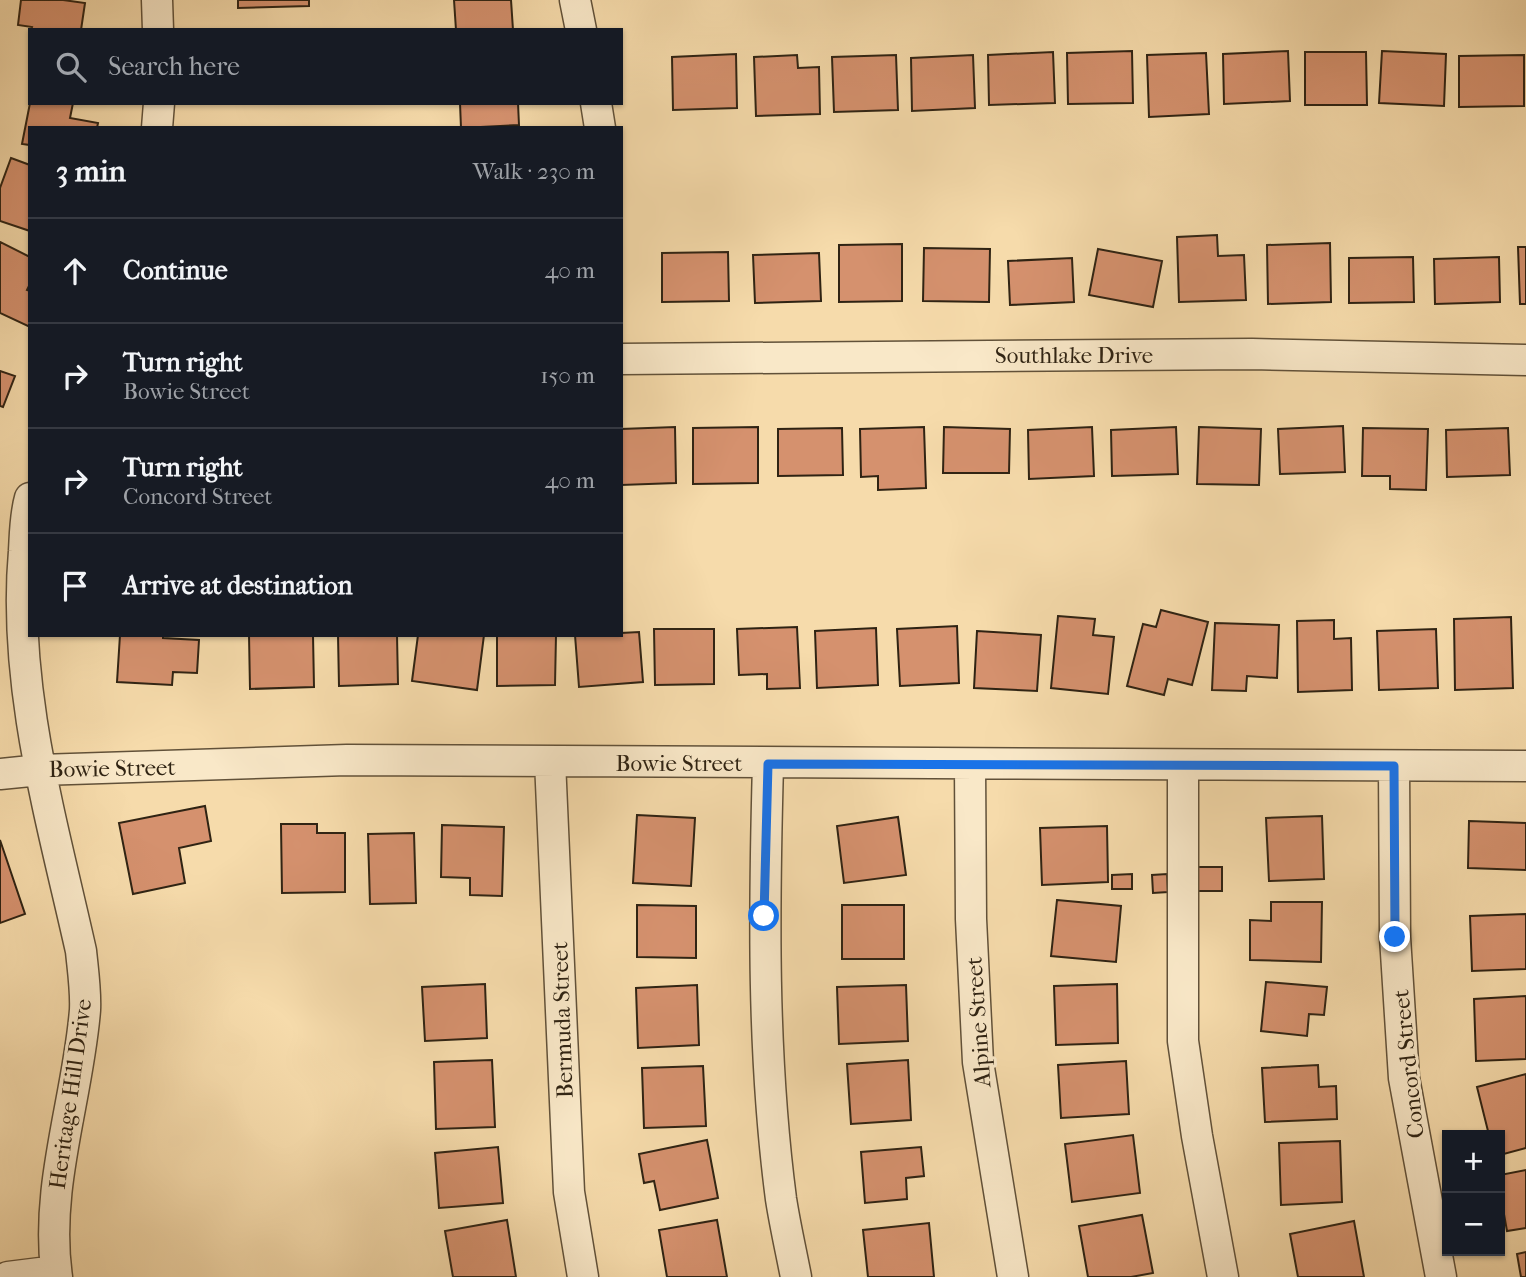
<!DOCTYPE html>
<meta charset="utf-8">
<style>
:root{--surface:#171b24;--page:#20242c;--text:#f1f3f6;--muted:#9ea1a6;--line:#363941}
body{margin:0;font-family:"IM FELL French Canon",serif;background:var(--page);color:var(--text)}
.controls{position:absolute;right:21px;bottom:21px;display:grid;overflow:hidden;border-radius:0px;box-shadow:0 2px 5px #0004}
.controls button{width:63px;height:63px;display:grid;place-items:center;padding:0;border:0;border-bottom:2px solid var(--line);background:var(--surface);color:var(--text);font:35px sans-serif}
.stop{position:absolute;width:21px;height:21px;margin:-16px;border:5px solid #1a73e8;border-radius:50%;background:#fff}
.stop.end{background:#1a73e8;border-color:#fff;box-shadow:0 2px 7px #0008}
.list{margin:0;padding:0;list-style:none}
h2{display:flex;justify-content:space-between;align-items:center;height:91px;margin:0;padding:0 28px;font-size:30px}
h2 small{font-size:23px;font-weight:400;color:var(--muted)}
.list li{display:grid;grid-template-columns:46px 1fr auto;gap:21px;align-items:center;box-sizing:border-box;height:105px;padding:0 28px;border-top:2px solid var(--line)}
.list b{display:block;font-size:26px;white-space:nowrap}
.list p{margin:0;font-size:23px;white-space:nowrap;color:var(--muted)}
.list em{font-size:23px;font-style:normal;color:var(--muted)}
.icon{flex:none;width:38px;height:38px;fill:none;stroke:currentColor;stroke-width:2;stroke-linecap:round;stroke-linejoin:round}
.map{position:relative;flex:none;width:1526px;height:1277px;overflow:hidden}
.search{position:absolute;background:var(--surface);box-shadow:0 2px 5px #0004;left:28px;top:28px;width:595px;height:77px;display:flex;align-items:center;gap:18px;box-sizing:border-box;padding:0 24px;border-radius:0px;color:var(--muted);font-size:26px}
.panel{position:absolute;background:var(--surface);box-shadow:0 2px 5px #0004;left:28px;top:126px;width:595px;height:511px;border-radius:0px}
.map>svg:first-child{display:block}
.building{fill:#d5916e;stroke:#2f2313;stroke-width:2}
.lines{fill:none;stroke-linecap:round;stroke-linejoin:round}
.minor-casing{stroke:#615139;stroke-width:33}
.minor{stroke:#f9e8c8;stroke-width:30}
.route{stroke:#1a73e8;stroke-width:9}
.labels{text-anchor:middle;stroke-width:6;stroke-linejoin:round;paint-order:stroke}
.street-label{font-size:23px;fill:#2f2313;stroke:#f9e8c8}
</style>
<div class="map">
<svg width="1526" height="1277" viewBox="0 0 1526 1277">
<rect width="100%" height="100%" fill="#f6dbab"/>
<filter id="stains"><feTurbulence type="fractalNoise" baseFrequency=".00286" numOctaves="4"/><feColorMatrix values="0 0 0 0 .2 0 0 0 0 .09 0 0 0 0 .02 0 0 0 .5 -.17"/></filter>
<radialGradient id="worn" r=".72"><stop offset=".6" stop-color="#630" stop-opacity="0"/><stop offset="1" stop-color="#630" stop-opacity=".3"/></radialGradient>
<path class="building" d="M21 0H63L85 3 81 30H31L32 27 18 25Z
M238 0H309V6L238 8Z
M454 0H511L513 30H456Z
M1132 51 1133 103 1068 104 1067 53Z
M1288 51 1290 101 1224 104 1223 54Z
M1382 51 1446 54 1444 106 1379 103Z
M1053 52 1055 103 989 105 988 55Z
M1305 52H1366L1367 105H1305Z
M1206 53 1209 114 1149 117 1147 55Z
M736 54 737 108 673 110 672 57Z
M797 55 798 68 819 67 820 114 756 116 754 57Z
M896 55 898 110 834 112 832 57Z
M973 55 975 108 912 111 911 58Z
M1524 55V106L1459 107V56Z
M30 103H73L70 118 98 123 97 128H30V145L22 144Z
M460 103H518L519 125 461 128Z
M11 158 30 165V231L0 221V188Z
M1217 235 1218 256 1244 255 1246 300 1179 302 1177 237Z
M0 242 30 257V284L27 290 30 291V327L0 313Z
M1330 243 1331 302 1268 304 1267 245Z
M902 244V301L839 302V245Z
M1518 247H1526V304H1520Z
M924 248 990 249 989 302 923 301Z
M1098 249 1162 261 1153 307 1089 295Z
M728 252 729 301 662 302V253Z
M819 253 821 301 755 303 753 255Z
M1413 257 1414 302 1349 303V258Z
M1499 257 1500 302 1435 304 1434 259Z
M1072 258 1074 302 1010 305 1008 261Z
M0 371 15 376 3 407 0 406Z
M1343 426 1345 472 1280 474 1278 429Z
M675 427 676 483 621 485V429Z
M758 427V483L693 484V428Z
M924 427 926 488 878 490V476L861 477 860 429Z
M944 427 1010 429 1009 473H943Z
M1092 427 1094 476 1029 479 1028 430Z
M1176 427 1178 474 1112 476 1111 430Z
M1199 427 1261 429 1259 485 1197 484Z
M842 428 843 475 778 476V429Z
M1363 428 1428 429 1426 490 1390 489V476H1362Z
M1508 428 1510 475 1447 477 1446 430Z
M1161 610 1208 622 1192 685 1168 679 1164 695 1127 686 1143 624 1156 627Z
M1058 616 1095 619 1093 635 1114 637 1108 694 1051 688Z
M1511 617 1513 688 1455 690 1454 619Z
M1334 620V639L1351 638 1352 690 1298 692 1297 621Z
M1215 623 1279 625 1277 678 1247 676 1246 691 1212 690Z
M957 626 959 683 900 686 897 629Z
M797 627 800 688 767 689V674L739 675 737 629Z
M876 628 878 685 817 688 815 631Z
M654 629H714V684L655 685Z
M1436 629 1438 688 1379 690 1377 631Z
M977 631 1041 635 1037 691 974 688Z
M639 632 643 682 579 687 575 635H621V633Z
M120 635H163V638L199 640 197 673 173 672 172 685 117 682Z
M249 635H313L314 687 250 689Z
M338 635H397L398 684 339 686Z
M418 635H484L477 690 412 681Z
M497 635H556L555 685 497 686Z
M205 806 211 841 179 848 185 883 133 894 119 823Z
M637 815 695 818 691 886 633 883Z
M1322 816 1324 879 1269 881 1266 818Z
M898 817 906 875 844 883 837 826Z
M1469 821 1526 823V870L1468 868Z
M281 824H317V833H345V892L282 893Z
M442 825 504 827 502 896 470 895V878L441 877Z
M1107 826 1108 882 1042 885 1040 828Z
M414 833 416 903 370 904 368 834Z
M0 840 25 914 0 923Z
M1198 867H1222V891H1198Z
M1132 874V889H1112V875Z
M1167 874 1168 892 1153 893 1152 875Z
M1057 900 1121 906 1116 962 1051 956Z
M1271 902H1322L1321 962 1250 960V920L1271 921Z
M637 905 696 906V958L637 957Z
M842 905H904V959H842Z
M1526 914V969L1472 971 1470 916Z
M1266 982 1327 987 1324 1015 1309 1014 1307 1036 1261 1031Z
M485 984 487 1038 425 1041 422 987Z
M1117 984 1118 1043 1056 1045 1054 986Z
M697 985 699 1045 638 1048 636 988Z
M906 985 908 1041 839 1044 837 987Z
M1526 996V1059L1476 1061 1474 999Z
M492 1060 495 1127 436 1129 434 1062Z
M908 1060 911 1120 851 1124 847 1064Z
M1126 1061 1129 1114 1061 1118 1058 1065Z
M1318 1065 1319 1087 1336 1086 1337 1119 1265 1122 1262 1068Z
M703 1066 706 1126 644 1128 642 1068Z
M1526 1074V1148L1500 1155V1135H1489L1477 1087Z
M1133 1135 1140 1193 1072 1202 1065 1144Z
M707 1140 718 1198 660 1210 654 1181 644 1183 639 1154Z
M1340 1141 1342 1202 1281 1205 1279 1143Z
M498 1147 503 1203 439 1208 435 1153Z
M921 1147 924 1176 906 1178 907 1199 865 1203 861 1152Z
M1526 1170V1228L1507 1231 1500 1192V1175Z
M1142 1215 1153 1273 1131 1277H1088L1079 1226Z
M507 1220 516 1277H453L445 1231Z
M717 1220 727 1277H667L659 1230Z
M1354 1221 1364 1277H1298L1290 1234Z
M929 1223 934 1277H868L863 1230Z
M1526 1252V1277H1521L1517 1254Z"/>
<g class="lines">
<defs>
<path id="minor" d="M157 0 158 30
M575 0 581 30
M596 103 600 128
M157 128 159 103
M621 359 1252 354 1526 360
M30 498C25 515 25 534 24 551 12 686 52 821 81 951 83 971 86 991 85 1010 78 1099 44 1187 57 1277
M550 761 569 1192 583 1277
M768 764C764 909 762 1054 781 1199 785 1225 791 1251 796 1277
M970 765 971 919 978 1062 1013 1277
M1183 765V1041L1197 1136 1223 1277
M1394 766 1395 937 1404 1078 1441 1277
M0 774 40 770 347 760 1526 766
M8 1277 56 1271"/>
</defs>
<use href="#minor" class="minor-casing"/>
<use href="#minor" class="minor"/>
</g>
<g class="lines">
<path class="route" d="M764 916 768 764 1394 766 1395 937"/>
</g>
<g class="labels">
<g class="street-label">
<text x="1074" y="363">Southlake Drive</text>
<text x="679" y="771">Bowie Street</text>
<text transform="translate(112 768) rotate(-1)" y="8">Bowie Street</text>
<text transform="translate(562 1020) rotate(-92)" y="8">Bermuda Street</text>
<text transform="translate(978 1022) rotate(-94)" y="8">Alpine Street</text>
<text transform="translate(1408 1064) rotate(-96)" y="8">Concord Street</text>
<text transform="translate(70 1094) rotate(-82)" y="8">Heritage Hill Drive</text>
</g>
</g>
<rect width="100%" height="100%" filter="url(#stains)"/>
<rect width="100%" height="100%" fill="url(#worn)"/>
</svg>
<div class="controls">
<button>+</button>
<button>−</button>
</div>
<div class="stop" style="left:764px;top:916px"></div>
<div class="stop end" style="left:1395px;top:937px"></div>
<div class="search"><svg class="icon" aria-label="search" viewBox="0 0 24 24"><circle cx="10" cy="10" r="6"/><path d="M15 15l6 6"/></svg>Search here</div>
<section class="panel">
<h2>3 min<small>Walk · 230 m</small></h2>
<ul class="list">
<li><svg class="icon" aria-label="ahead" viewBox="0 0 24 24"><path d="M12 20V5M6 11l6-6 6 6"/></svg><div><b>Continue</b></div><em>40 m</em></li>
<li><svg class="icon" aria-label="right" viewBox="0 0 24 24"><path d="M7 20v-9h11M14 6l5 5-5 5"/></svg><div><b>Turn right</b><p>Bowie Street</p></div><em>150 m</em></li>
<li><svg class="icon" aria-label="right" viewBox="0 0 24 24"><path d="M7 20v-9h11M14 6l5 5-5 5"/></svg><div><b>Turn right</b><p>Concord Street</p></div><em>40 m</em></li>
<li><svg class="icon" aria-label="arrive" viewBox="0 0 24 24"><path d="M6 21V4h12l-3 4 3 4H6"/></svg><div><b>Arrive at destination</b></div></li>
</ul>
</section>
</div>
